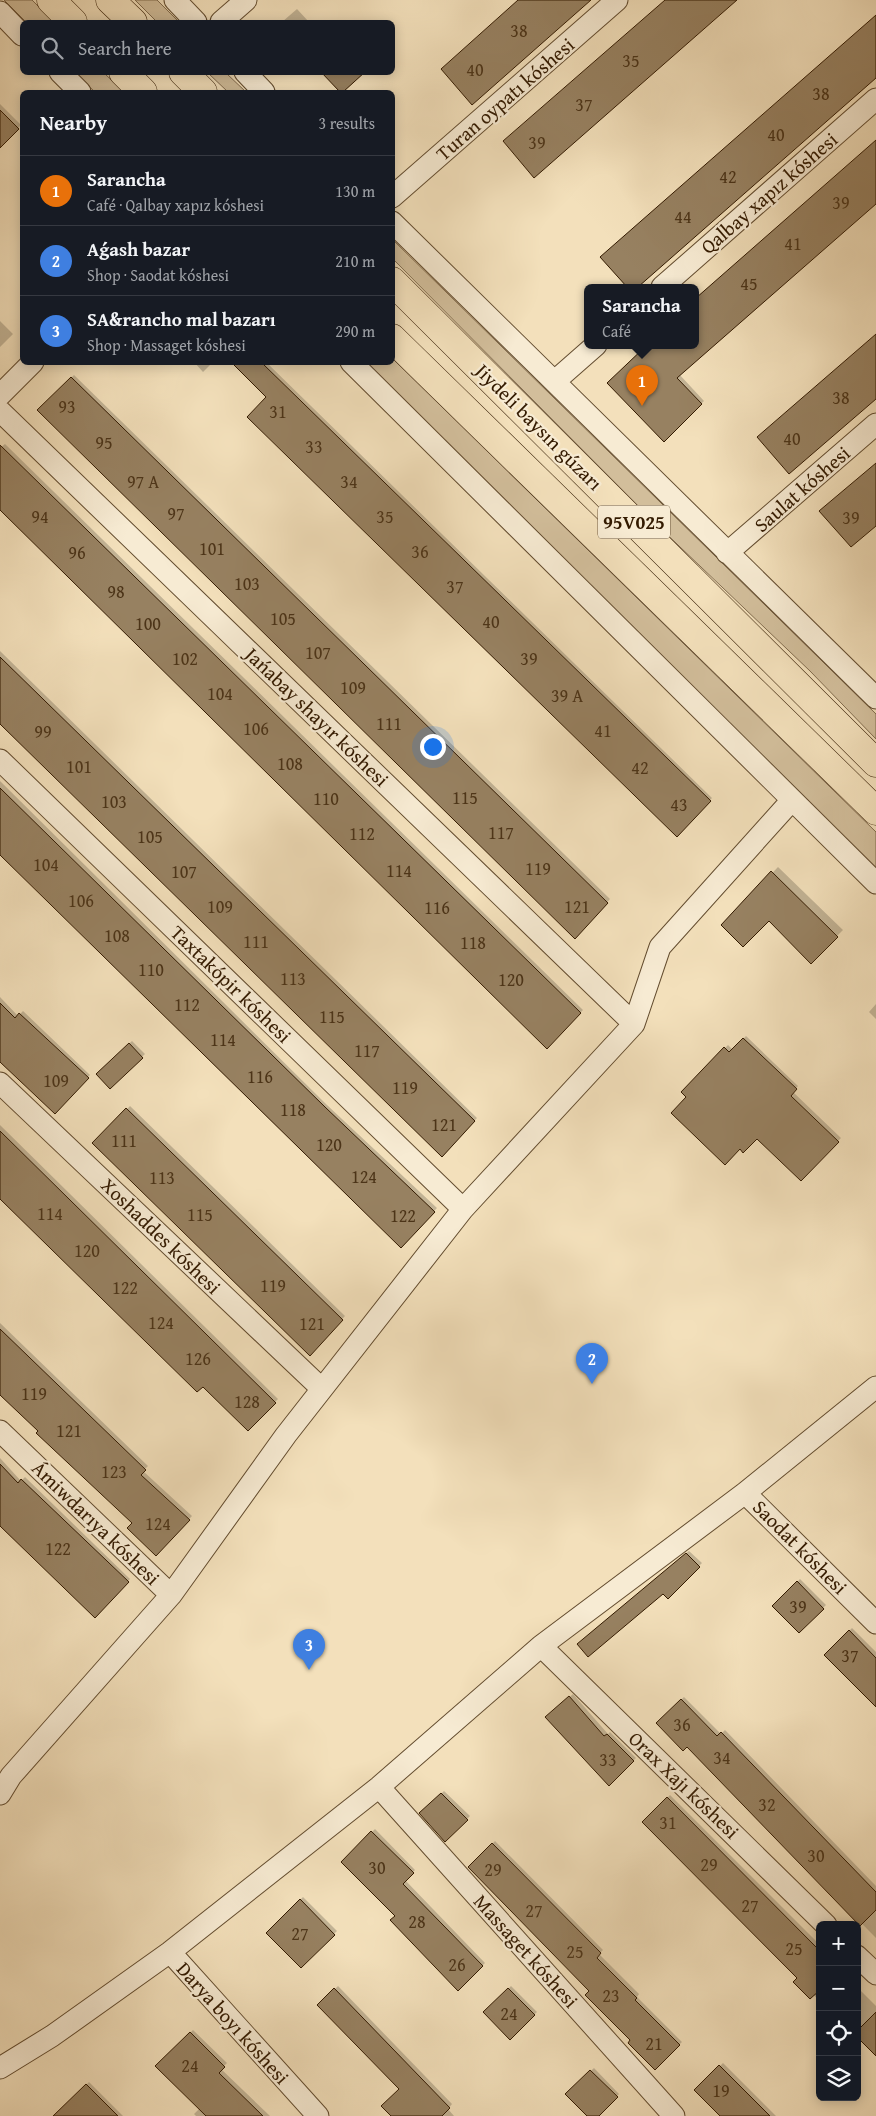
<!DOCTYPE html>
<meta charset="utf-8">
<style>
:root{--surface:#171b24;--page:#242831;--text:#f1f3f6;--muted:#9ea1a6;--line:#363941;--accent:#c59692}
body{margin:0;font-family:"Gentium Book Plus",serif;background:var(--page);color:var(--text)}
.controls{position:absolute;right:15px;bottom:15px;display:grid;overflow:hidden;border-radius:8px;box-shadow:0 2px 12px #0003}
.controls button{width:45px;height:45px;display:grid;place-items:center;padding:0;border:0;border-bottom:1px solid var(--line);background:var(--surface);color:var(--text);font:25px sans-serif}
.you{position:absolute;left:432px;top:746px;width:18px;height:18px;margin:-12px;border:4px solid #fff;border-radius:50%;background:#1a73e8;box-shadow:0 0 0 8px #1a73e833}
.badge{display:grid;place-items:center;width:32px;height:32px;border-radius:50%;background:var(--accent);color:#fff;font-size:16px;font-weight:700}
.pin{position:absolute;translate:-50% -41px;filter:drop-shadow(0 1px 2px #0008)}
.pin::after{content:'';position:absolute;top:26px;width:18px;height:15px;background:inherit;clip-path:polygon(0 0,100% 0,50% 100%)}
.popup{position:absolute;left:584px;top:284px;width:115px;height:65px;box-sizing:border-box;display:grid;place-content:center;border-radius:8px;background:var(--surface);filter:drop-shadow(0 1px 4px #0005);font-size:16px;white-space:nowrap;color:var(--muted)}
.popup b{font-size:19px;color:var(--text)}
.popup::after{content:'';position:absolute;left:50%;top:100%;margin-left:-10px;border:10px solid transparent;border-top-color:var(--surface)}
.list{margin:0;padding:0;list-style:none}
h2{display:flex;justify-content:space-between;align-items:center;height:65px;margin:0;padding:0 20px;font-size:21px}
h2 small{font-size:16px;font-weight:400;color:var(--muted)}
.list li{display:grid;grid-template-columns:32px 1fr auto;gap:15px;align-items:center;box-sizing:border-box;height:70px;padding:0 20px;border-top:1px solid var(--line)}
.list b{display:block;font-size:19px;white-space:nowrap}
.list p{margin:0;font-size:16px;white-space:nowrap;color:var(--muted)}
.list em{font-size:16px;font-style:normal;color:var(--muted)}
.icon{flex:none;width:28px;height:28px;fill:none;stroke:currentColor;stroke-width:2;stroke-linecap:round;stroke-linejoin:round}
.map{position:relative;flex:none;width:876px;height:2116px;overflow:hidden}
.search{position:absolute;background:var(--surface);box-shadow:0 2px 12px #0003;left:20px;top:20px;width:375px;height:55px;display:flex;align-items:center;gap:12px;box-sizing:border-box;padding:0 18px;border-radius:8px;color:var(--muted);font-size:19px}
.panel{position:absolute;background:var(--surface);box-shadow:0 2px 12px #0003;left:20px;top:90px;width:375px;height:275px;border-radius:8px}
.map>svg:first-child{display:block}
.green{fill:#d2be9b;stroke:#826c4e}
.shadow{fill:#0003}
.building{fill:#978161;stroke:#331a00}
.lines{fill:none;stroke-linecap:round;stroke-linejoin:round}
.street-casing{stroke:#634c2f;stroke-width:23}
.primary-casing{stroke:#331a00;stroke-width:29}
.street{stroke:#f7ebd3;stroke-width:21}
.primary{stroke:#f3e0bb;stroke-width:28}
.labels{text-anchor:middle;stroke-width:4.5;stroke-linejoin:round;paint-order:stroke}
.number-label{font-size:18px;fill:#4c3418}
.shield{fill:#f7ebd3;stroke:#6e593f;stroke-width:1}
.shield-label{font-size:19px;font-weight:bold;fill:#331a00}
.street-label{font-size:20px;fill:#331a00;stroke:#f7ebd3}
</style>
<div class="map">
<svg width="876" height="2116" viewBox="0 0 876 2116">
<rect width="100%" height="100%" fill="#f3e0bb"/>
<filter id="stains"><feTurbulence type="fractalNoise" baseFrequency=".004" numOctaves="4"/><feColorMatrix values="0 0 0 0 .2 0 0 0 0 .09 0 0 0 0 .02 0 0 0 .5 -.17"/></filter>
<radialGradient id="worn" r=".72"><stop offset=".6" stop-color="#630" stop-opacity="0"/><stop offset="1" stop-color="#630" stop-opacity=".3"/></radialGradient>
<path class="green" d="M4 0H32L54 22H26Z
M135 0H157L179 22H157Z
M75 73H104L124 92H95Z
M208 73H226L246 92H228Z
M392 239 876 714V739L810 671 657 525 393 259Z
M393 359 876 832V869L364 363 392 362Z"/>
<path class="shadow" d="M297 9 309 22H282Z
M0 104 21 125 0 147Z
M876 141V201L679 374 704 401 664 440 609 383 647 345H696V299Z
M0 321 13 334 0 347Z
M194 362H213L203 372Z
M232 362H266L712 798 677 835 268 397Z
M74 375 610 899 575 937 39 410Z
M5 444 583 1010 547 1047 0 509V448Z
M0 651 477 1118 442 1155 0 723Z
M0 781 327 1105 437 1208 401 1246 262 1112 0 853Z
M778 867 843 930 811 962 769 919 723 925Z
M0 997 18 1016 23 1011 90 1075 55 1112 0 1059Z
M876 1004V1019L869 1012Z
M746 1036 798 1086 793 1092 841 1138 801 1179 757 1137 683 1092 728 1045 733 1050Z
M132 1041 145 1054 110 1087 97 1074Z
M130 1106 345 1316 310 1354 94 1143Z
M0 1125 278 1399 248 1430 0 1196Z
M0 1323 148 1466 143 1471 192 1516 156 1554 133 1523 0 1394Z
M0 1458 21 1481 25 1477 130 1579 95 1616 0 1526Z
M689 1551 702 1563 668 1597 663 1593 581 1641Z
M800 1579 826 1605 799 1632 774 1606Z
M852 1628 876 1652V1706L826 1655Z
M573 1694 608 1734 610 1732 636 1758 609 1784 547 1717Z
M684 1697 721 1734 725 1730 876 1886V1938L687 1746 657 1723Z
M444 1791 470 1816 446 1841 421 1813Z
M670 1795 820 1945V2002L799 1978 644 1822Z
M375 1829 415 1870 405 1880 485 1963 458 1989 397 1916 342 1862Z
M495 1841 603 1950 599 1954 639 1994 637 1997 682 2042 655 2068 591 1990 469 1867Z
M303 1897 337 1931 301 1967 267 1933Z
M338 1986 452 2104 448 2109 454 2116H392L400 2089 319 2005Z
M511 1986 537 2012 510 2038 484 2012Z
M857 1987 876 2006V2054L857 2036Z
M193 2030 227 2063 221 2069 270 2116H196L194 2114 200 2108 157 2066Z
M723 2063 776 2116H723L696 2090Z
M594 2068 619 2094 597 2116H588L567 2094Z
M89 2082 123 2116H55Z"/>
<path class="building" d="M518 0H591L472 105 441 69Z
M665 0H737L534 178 503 141Z
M876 15V78L638 287H627L600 257Z
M321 72H365L343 92H340Z
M0 110 19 129 0 148Z
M876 140V204L677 378 702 404 664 442 607 383 647 345H696V298Z
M876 334V399L789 474 757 437Z
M231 362H261L711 801 677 837 247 417 266 397Z
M71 377 608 903 575 939 37 410Z
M0 445 581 1013 547 1049 0 510Z
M876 463V526L851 547 819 511Z
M0 657 475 1121 442 1157 0 724Z
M0 788 325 1107 435 1212 401 1248 0 855Z
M771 871 838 937 811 964 769 921 743 947 721 925Z
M0 1003 15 1018 19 1013 89 1078 55 1114 0 1062Z
M743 1038 797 1089 791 1096 839 1142 801 1181 757 1139 743 1153 740 1149 725 1165 671 1113 686 1097 681 1092 724 1047 729 1052Z
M129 1043 143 1058 110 1089 96 1074Z
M126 1108 343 1320 310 1356 92 1143Z
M0 1131 276 1403 248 1431 203 1387 197 1392 0 1199Z
M0 1329 146 1470 141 1475 190 1520 156 1556 127 1528 132 1523 36 1433 38 1431 0 1395Z
M0 1464 18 1483 21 1479 129 1582 95 1618 0 1526Z
M686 1553 700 1567 668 1599 663 1594 588 1657 577 1644Z
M797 1581 824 1609 799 1633 772 1606Z
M849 1630 876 1658V1707L824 1655Z
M569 1696 604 1736 607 1734 634 1761 609 1786 545 1717Z
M681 1699 717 1736 721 1732 876 1892V1910L860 1926 687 1747 683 1751 656 1723Z
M441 1793 468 1820 445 1842 419 1813Z
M667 1797 820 1951V1990L810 1999 793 1982 797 1978 642 1822Z
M371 1831 414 1873 403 1884 483 1966 458 1991 390 1920 395 1916 341 1862Z
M492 1843 601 1953 597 1958 637 1998 635 2000 680 2045 655 2070 628 2043 630 2040 585 1995 589 1991 468 1867Z
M300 1899 335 1935 301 1968 266 1933Z
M334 1988 450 2108 442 2116H391L381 2106 399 2089 317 2005Z
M508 1988 535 2015 510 2040 483 2012Z
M876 2012V2056L857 2037V2031Z
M190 2032 225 2067 219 2073 263 2116H206L155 2066Z
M719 2065 770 2116H720L694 2090Z
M590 2070 618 2097 599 2116H587L565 2094Z
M86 2084 118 2116H53Z"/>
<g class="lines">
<defs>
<path id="street" d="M175 0 196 22
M0 12 22 35
M221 22 246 0
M60 72 80 92
M245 72 264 92
M392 197 617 0
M392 222 876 698
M662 287 876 99
M351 362 876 883
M555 381 596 345
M0 395 33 362
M0 411 634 1024
M727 553 876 424
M0 760 463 1209
M0 1083 322 1389
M0 1431 171 1595
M745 1493 876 1623
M541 1646 826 1925
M379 1787 674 2116
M0 1794 11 1776 171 1595 286 1435 463 1209 634 1024 660 947 792 800
M170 1952 318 2116
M857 1956 876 1974
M0 2068 52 2036 170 1952 379 1787 541 1646 745 1493 876 1387"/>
<path id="primary" d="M51 0 73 22
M110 0 133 22
M123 72 143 92
M183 72 203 92
M392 281 876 763
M392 338 876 811"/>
</defs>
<use href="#street" class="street-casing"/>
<use href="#primary" class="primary-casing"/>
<use href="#street" class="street"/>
<use href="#primary" class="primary"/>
</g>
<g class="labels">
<g class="number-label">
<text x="519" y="37">38</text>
<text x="631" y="67">35</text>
<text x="475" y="76">40</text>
<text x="821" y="100">38</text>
<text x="584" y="111">37</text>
<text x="776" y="141">40</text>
<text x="537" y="149">39</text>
<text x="728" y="183">42</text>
<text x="841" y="209">39</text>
<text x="683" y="223">44</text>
<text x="793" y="250">41</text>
<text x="749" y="290">45</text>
<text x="841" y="404">38</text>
<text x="67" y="413">93</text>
<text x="278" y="418">31</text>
<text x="792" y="445">40</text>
<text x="104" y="449">95</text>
<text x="314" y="453">33</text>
<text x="143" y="488">97 А</text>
<text x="349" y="488">34</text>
<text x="176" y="520">97</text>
<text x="40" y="523">94</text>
<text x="385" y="523">35</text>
<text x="851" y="524">39</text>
<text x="212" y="555">101</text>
<text x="420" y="558">36</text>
<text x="77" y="559">96</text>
<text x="247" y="590">103</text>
<text x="455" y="593">37</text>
<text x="116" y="598">98</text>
<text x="283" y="625">105</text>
<text x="491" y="628">40</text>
<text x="148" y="630">100</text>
<text x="318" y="659">107</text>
<text x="185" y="665">102</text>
<text x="529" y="665">39</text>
<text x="353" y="694">109</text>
<text x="220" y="700">104</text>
<text x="567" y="702">39 А</text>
<text x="389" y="730">111</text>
<text x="256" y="735">106</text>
<text x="603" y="737">41</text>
<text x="43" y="738">99</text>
<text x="290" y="770">108</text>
<text x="79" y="773">101</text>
<text x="640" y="774">42</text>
<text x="465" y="804">115</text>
<text x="326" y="805">110</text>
<text x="114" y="808">103</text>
<text x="679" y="811">43</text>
<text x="501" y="839">117</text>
<text x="362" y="840">112</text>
<text x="150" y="843">105</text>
<text x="46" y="871">104</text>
<text x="538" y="875">119</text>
<text x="399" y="877">114</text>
<text x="184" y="878">107</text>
<text x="81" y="907">106</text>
<text x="220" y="913">109</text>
<text x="577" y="913">121</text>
<text x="437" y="914">116</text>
<text x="117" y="942">108</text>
<text x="256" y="948">111</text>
<text x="473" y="949">118</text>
<text x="151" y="976">110</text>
<text x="293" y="985">113</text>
<text x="511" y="986">120</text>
<text x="187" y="1011">112</text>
<text x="332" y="1023">115</text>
<text x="223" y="1046">114</text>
<text x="367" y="1057">117</text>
<text x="260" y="1083">116</text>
<text x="56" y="1087">109</text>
<text x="405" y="1094">119</text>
<text x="293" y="1116">118</text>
<text x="444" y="1131">121</text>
<text x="124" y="1147">111</text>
<text x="329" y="1151">120</text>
<text x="364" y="1183">124</text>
<text x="162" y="1184">113</text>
<text x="50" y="1220">114</text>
<text x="200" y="1221">115</text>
<text x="403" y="1222">122</text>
<text x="87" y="1257">120</text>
<text x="273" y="1292">119</text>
<text x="125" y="1294">122</text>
<text x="161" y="1329">124</text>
<text x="312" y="1330">121</text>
<text x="198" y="1365">126</text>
<text x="34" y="1400">119</text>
<text x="247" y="1408">128</text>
<text x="69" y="1437">121</text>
<text x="114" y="1478">123</text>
<text x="158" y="1530">124</text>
<text x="58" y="1555">122</text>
<text x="798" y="1613">39</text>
<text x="850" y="1662">37</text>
<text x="682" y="1731">36</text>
<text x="722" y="1764">34</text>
<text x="608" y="1766">33</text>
<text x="767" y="1811">32</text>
<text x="668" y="1829">31</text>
<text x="816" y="1862">30</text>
<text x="709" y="1871">29</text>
<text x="377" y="1874">30</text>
<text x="493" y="1876">29</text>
<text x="750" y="1912">27</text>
<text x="534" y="1917">27</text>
<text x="417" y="1928">28</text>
<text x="300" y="1940">27</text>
<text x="794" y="1955">25</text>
<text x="575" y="1958">25</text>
<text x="457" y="1971">26</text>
<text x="611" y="2002">23</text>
<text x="509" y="2020">24</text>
<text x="654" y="2050">21</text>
<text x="190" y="2072">24</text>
<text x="721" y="2097">19</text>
</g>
<rect class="shield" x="598" y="505.5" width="72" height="33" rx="4"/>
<g class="shield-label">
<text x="634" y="529">95V025</text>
</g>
<g class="street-label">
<text transform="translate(505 99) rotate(-41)" y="7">Turan oypatı kóshesi</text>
<text transform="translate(769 193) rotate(-41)" y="7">Qalbay xapız kóshesi</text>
<text transform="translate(539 427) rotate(45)" y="7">Jiydeli baysın gúzarı</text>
<text transform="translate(802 489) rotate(-41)" y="7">Saulat kóshesi</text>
<text transform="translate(317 717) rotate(44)" y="7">Jańabay shayır kóshesi</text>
<text transform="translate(231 984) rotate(44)" y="7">Taxtakópir kóshesi</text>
<text transform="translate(161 1236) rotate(44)" y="7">Xoshaddes kóshesi</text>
<text transform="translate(96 1523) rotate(44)" y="7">Ámiwdarıya kóshesi</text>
<text transform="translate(800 1547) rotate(45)" y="7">Saodat kóshesi</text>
<text transform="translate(684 1785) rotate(44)" y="7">Orax Xajı kóshesi</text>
<text transform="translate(526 1951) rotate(48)" y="7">Massaget kóshesi</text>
<text transform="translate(233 2023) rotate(48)" y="7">Darya boyı kóshesi</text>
</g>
</g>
<rect width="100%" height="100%" filter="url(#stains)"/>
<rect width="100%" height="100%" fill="url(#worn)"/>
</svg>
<div class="controls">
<button>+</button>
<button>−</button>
<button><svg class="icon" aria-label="locate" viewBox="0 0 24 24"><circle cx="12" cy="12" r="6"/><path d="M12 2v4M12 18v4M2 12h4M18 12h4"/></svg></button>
<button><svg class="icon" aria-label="layers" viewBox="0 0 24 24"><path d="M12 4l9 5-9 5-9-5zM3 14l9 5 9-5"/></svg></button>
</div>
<div class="you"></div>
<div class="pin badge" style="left:642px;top:406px;background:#e8710a">1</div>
<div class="popup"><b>Sarancha</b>Café</div>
<div class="pin badge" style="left:592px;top:1384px;background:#3f7fe0">2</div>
<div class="pin badge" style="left:309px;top:1670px;background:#3f7fe0">3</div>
<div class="search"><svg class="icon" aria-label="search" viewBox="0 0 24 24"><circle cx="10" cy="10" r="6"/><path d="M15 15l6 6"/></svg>Search here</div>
<section class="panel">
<h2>Nearby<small>3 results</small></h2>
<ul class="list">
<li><span class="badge" style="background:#e8710a">1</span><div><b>Sarancha</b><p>Café · Qalbay xapız kóshesi</p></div><em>130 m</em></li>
<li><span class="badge" style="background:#3f7fe0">2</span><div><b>Aǵash bazar</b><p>Shop · Saodat kóshesi</p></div><em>210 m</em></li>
<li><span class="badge" style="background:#3f7fe0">3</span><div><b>SA&amp;rancho mal bazarı</b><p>Shop · Massaget kóshesi</p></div><em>290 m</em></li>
</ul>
</section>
</div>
